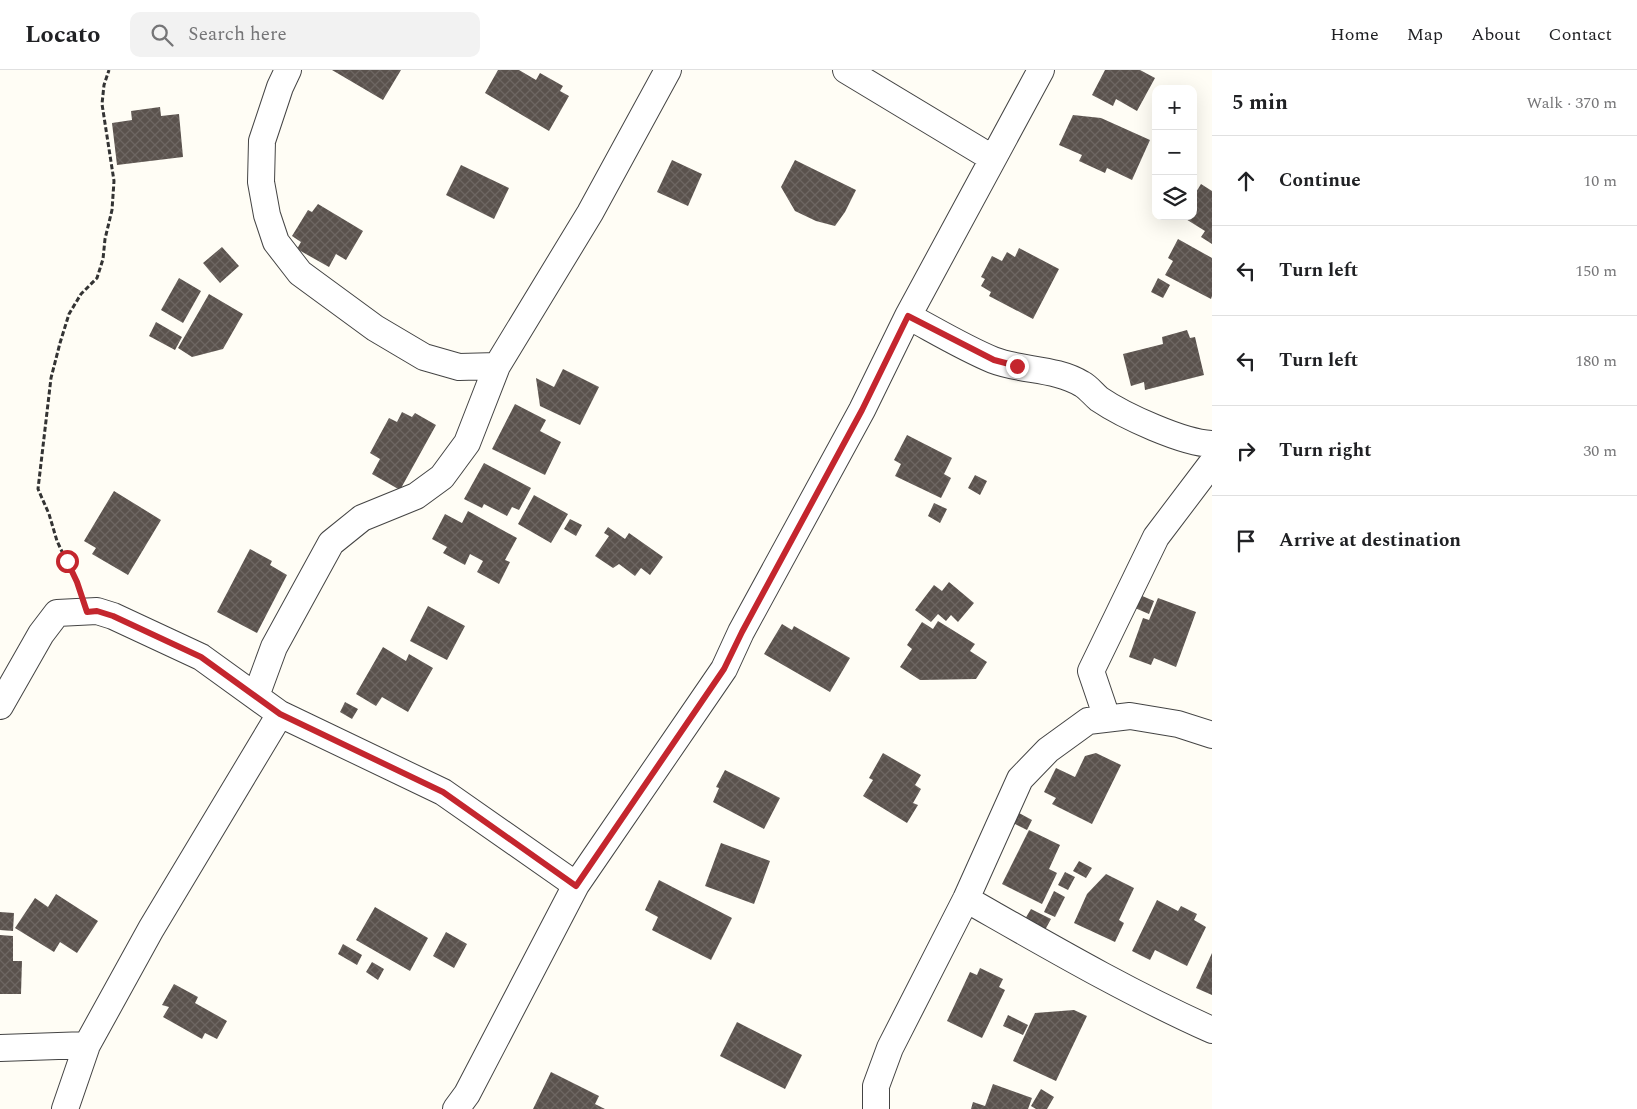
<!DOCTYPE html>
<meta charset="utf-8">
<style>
:root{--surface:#fff;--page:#f2f2f2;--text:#202124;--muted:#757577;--line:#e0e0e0}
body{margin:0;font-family:Spectral,serif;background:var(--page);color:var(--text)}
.controls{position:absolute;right:15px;top:15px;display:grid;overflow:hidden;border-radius:10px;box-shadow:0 5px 20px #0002}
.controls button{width:45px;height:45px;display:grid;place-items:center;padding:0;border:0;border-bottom:1px solid var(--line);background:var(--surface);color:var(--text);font:25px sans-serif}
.stop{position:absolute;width:15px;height:15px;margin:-11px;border:4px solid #c4262e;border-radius:50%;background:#fff}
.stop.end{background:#c4262e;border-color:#fff;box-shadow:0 1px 5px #0008}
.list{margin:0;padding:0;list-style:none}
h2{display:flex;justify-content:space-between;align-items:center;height:65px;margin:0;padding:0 20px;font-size:21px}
h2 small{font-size:16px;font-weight:400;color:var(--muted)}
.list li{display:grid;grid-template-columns:32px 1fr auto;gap:15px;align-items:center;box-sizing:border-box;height:90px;padding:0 20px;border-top:1px solid var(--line)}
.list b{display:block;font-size:19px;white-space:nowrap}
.list em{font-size:16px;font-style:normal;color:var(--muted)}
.icon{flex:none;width:28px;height:28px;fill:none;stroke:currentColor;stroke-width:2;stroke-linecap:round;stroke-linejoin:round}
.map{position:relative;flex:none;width:1212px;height:1039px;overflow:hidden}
header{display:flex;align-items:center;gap:30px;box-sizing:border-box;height:70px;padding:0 25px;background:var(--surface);border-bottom:1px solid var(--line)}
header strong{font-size:24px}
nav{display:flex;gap:28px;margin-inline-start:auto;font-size:18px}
.search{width:350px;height:45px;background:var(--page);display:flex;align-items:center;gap:12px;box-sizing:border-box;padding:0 18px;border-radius:10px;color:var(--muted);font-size:19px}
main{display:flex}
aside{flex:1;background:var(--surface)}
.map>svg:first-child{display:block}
.building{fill:url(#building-cross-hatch)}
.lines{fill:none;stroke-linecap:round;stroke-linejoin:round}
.minor-casing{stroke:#444;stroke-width:28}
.path{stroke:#333;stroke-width:3;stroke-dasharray:5 2.5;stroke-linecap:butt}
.minor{stroke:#fff;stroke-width:26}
.route{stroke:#c4262e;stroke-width:6}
</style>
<header>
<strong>Locato</strong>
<div class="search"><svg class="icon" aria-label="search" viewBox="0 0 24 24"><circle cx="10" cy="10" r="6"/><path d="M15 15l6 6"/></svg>Search here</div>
<nav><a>Home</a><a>Map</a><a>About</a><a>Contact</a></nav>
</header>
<main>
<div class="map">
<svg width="1212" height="1039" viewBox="0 0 1212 1039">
<defs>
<pattern id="building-cross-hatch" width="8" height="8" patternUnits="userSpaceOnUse" patternTransform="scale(1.25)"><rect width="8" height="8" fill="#5a524d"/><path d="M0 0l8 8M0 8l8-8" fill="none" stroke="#6d6662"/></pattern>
</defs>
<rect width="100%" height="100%" fill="#fffdf5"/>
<path class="building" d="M332 0H401L383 30Z
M498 0H519L536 10 540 3 563 16 560 21 569 26 549 61 485 23Z
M1105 0H1140L1155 8 1137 41 1116 29 1113 36 1092 25Z
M160 37 161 46 179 44 183 87 117 95 112 53 132 50 131 41Z
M1073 45 1101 48 1150 70 1132 110 1107 98 1105 103 1079 91 1082 85 1059 75Z
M672 90 702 104 688 136 657 122Z
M795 90 856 120 845 142 835 156 816 151 795 141 781 117Z
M461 95 509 118 494 149 446 125Z
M1201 114 1212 121V174L1201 167 1205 161 1181 146H1193V127Z
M318 134 363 161 346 190 336 184 329 197 297 179 301 172 292 166 308 140 312 142Z
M1178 169 1212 188V226L1211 229 1165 205 1173 191 1168 188Z
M222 177 239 196 220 213 203 193Z
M1019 178 1059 199 1033 249 989 226 991 222 981 216 985 209 981 207 992 186 1002 191 1007 182 1015 187Z
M179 208 201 221 183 253 161 240Z
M1158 208 1170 215 1163 228 1151 222Z
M209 224 243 244 223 279 192 287 178 278Z
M156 252 182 267 175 280 149 266Z
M1187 260 1190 268 1195 267 1204 305 1145 320 1144 312 1131 316 1123 284 1163 274 1162 267Z
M563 299 599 317 580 355 540 336 536 308 554 317Z
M515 334 546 350 540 361 561 372 545 405 492 379Z
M402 342 412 347 415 343 436 355 400 420 372 404 380 389 370 383 389 348 397 352Z
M907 365 952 388 944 404 951 408 941 428 895 406 901 394 894 390Z
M484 393 531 418 519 440 512 437 507 446 484 434 482 438 464 429Z
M975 405 987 411 980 425 968 418Z
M114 421 161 450 128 505 92 484 96 478 84 471Z
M534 425 568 444 551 473 518 454Z
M934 433 947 439 940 453 928 446Z
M468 441 517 468 505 490 510 492 499 514 477 502 483 491 470 484 465 495 443 483 447 477 432 469 445 444 462 453Z
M570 449 582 455 576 466 564 459Z
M608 457 625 469 629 463 663 487 650 505 641 498 635 506 619 494 613 498 595 486 609 466 604 463Z
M250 479 272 491 270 495 287 505 257 563 217 542Z
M949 512 974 533 958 552 951 545 946 551 938 544 931 552 915 540 934 515 942 521Z
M1140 525 1154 531 1149 544 1135 538Z
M1158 528 1196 542 1176 597 1154 588 1151 595 1129 587 1143 548 1149 550Z
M428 536 465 556 447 590 410 571Z
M938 551 975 574 970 581 987 592 976 609 920 610 900 597 912 579 907 575 922 552 933 559Z
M782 554 792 560 794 556 850 588 830 622 764 584Z
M383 577 406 591 409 584 433 598 408 642 382 627 376 636 356 624Z
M345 632 358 639 352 649 340 642Z
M883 683 921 705 915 715 921 719 913 733 918 735 907 753 863 726 873 710 869 708Z
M1096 683 1121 695 1092 754 1052 734 1056 728 1044 722 1056 698 1075 707 1085 686Z
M725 700 780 728 764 759 713 732 719 718 716 717Z
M1019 743 1032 750 1027 760 1013 753Z
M1029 760 1060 775 1049 799 1057 803 1042 834 1002 814Z
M721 773 770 791 754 834 705 816Z
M1079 791 1092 798 1086 808 1073 801Z
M1065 802 1075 807 1068 820 1058 815Z
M1106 804 1134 818 1119 850 1124 853 1115 872 1074 853 1087 824Z
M659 810 732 848 711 890 652 860 658 847 645 840Z
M1054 821 1065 827 1055 847 1044 842Z
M56 824 98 851 77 883 60 872 54 882 15 858 35 828 48 837Z
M1157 830 1178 841 1181 836 1197 844 1194 850 1206 857 1187 896 1155 880 1150 890 1132 881Z
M375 837 428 868 410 901 356 870Z
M1031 839 1051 849 1045 860 1025 849Z
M0 842 14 843 13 861 0 860Z
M446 862 467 874 454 898 433 886Z
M0 865 13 866V891H22L21 924H0Z
M343 874 362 885 357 895 338 884Z
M1212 883V925L1196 918Z
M372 892 384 899 378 910 366 902Z
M980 898 1003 909 999 917 1005 920 982 968 947 951 970 902 977 905Z
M174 914 198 927 195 933 227 951 217 969 205 963 202 969 163 947 169 937 162 935Z
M1074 940 1087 946 1056 1011 1013 991 1035 943Z
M1008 945 1028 955 1023 965 1003 956Z
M737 952 802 985 785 1019 720 986Z
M551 1002 599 1026 595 1034 605 1039H533Z
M993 1014 1032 1028 1028 1039H971L973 1032 985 1036Z
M1041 1019 1054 1027 1047 1039H1036L1031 1036Z"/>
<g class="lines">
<defs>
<path id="minor" d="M288 0 280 17 262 71 261 112 267 145 276 172 300 203 375 258 424 287 459 297 497 296
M846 0 992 88
M908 246C936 261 964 278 993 290 1021 301 1056 298 1082 314 1088 317 1093 324 1099 329 1124 346 1183 373 1212 374
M256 626 274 577 331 473 362 448 416 426 442 407 467 373 497 296 590 143 668 0
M0 636 41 564 57 543 97 541 113 546 201 587 280 644 443 722 576 815
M1107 648 1091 601 1156 467 1212 393
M966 829C1047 875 1127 922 1212 960
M0 978 87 975
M65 1039 87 975 151 859 280 644
M456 1039 467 1024 576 815 724 599 741 562 862 340 908 246 1041 0
M876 1039V1016L890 978 966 829 1020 709 1048 680 1088 651 1130 646 1178 654 1212 665"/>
</defs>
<use href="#minor" class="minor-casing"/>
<path class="path" d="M79 518 57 471 49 444 38 419 51 308 60 273 69 244 81 224 97 208 103 189 105 169 112 140 114 111 102 34 104 15 109 0"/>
<use href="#minor" class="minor"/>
</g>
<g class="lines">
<path class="route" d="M67 491 77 512 87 542 97 541 113 546 201 587 280 644 443 722 576 816 724 599 742 562 862 340 908 246 994 290 1017 296"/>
</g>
</svg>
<div class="controls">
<button>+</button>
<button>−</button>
<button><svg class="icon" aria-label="layers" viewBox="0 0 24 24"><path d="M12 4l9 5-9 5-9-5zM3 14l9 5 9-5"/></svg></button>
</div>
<div class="stop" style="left:67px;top:491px"></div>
<div class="stop end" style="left:1017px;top:296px"></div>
</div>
<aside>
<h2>5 min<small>Walk · 370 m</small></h2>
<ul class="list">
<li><svg class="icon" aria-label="ahead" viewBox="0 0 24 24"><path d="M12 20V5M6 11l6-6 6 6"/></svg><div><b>Continue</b></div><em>10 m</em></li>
<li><svg class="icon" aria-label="left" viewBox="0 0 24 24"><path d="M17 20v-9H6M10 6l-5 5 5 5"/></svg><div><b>Turn left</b></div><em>150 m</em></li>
<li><svg class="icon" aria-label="left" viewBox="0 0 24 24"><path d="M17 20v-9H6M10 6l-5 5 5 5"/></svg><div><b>Turn left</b></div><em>180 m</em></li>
<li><svg class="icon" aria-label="right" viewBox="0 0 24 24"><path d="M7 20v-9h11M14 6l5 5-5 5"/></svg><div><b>Turn right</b></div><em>30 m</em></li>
<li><svg class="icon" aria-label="arrive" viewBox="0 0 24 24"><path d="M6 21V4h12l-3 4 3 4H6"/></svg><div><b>Arrive at destination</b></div></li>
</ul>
</aside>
</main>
